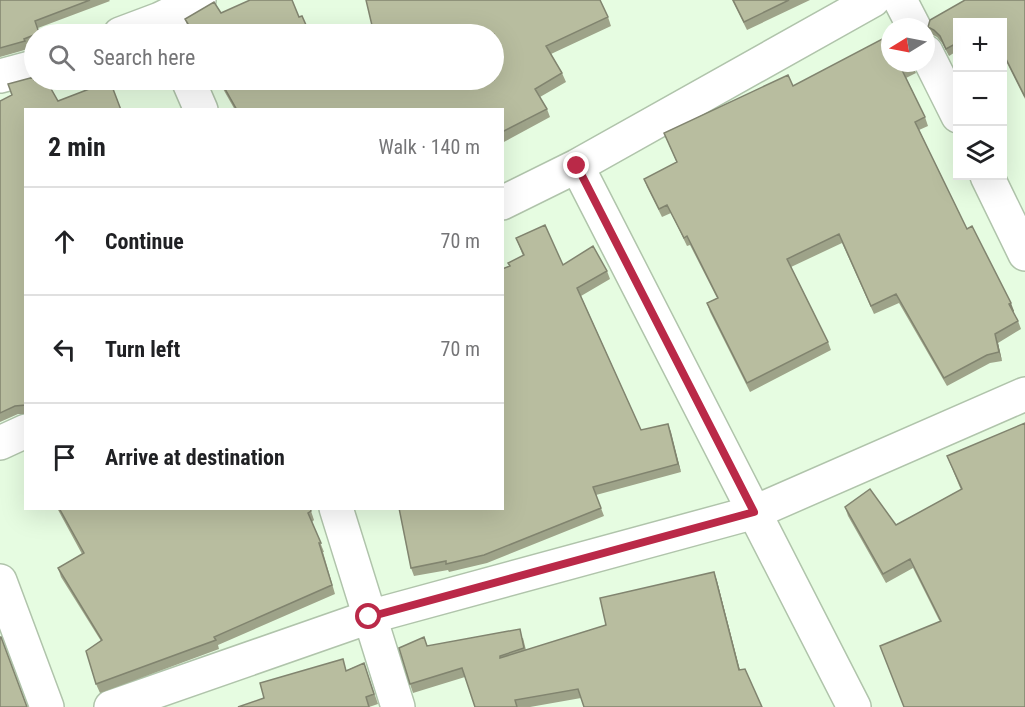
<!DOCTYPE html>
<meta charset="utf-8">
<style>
:root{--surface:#fff;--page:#f6f6f6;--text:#202124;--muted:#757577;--line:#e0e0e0}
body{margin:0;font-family:"Roboto Condensed",sans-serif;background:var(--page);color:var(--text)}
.controls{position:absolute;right:18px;top:18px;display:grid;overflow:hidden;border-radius:0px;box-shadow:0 6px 24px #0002}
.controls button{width:54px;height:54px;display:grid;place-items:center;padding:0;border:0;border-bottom:2px solid var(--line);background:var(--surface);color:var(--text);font:30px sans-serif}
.compass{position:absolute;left:881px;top:18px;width:54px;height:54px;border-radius:50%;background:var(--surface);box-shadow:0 6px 24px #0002;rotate:260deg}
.stop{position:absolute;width:18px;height:18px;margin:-14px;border:4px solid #ba2948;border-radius:50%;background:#fff}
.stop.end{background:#ba2948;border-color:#fff;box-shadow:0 2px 6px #0008}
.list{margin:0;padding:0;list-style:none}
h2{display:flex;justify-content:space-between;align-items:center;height:78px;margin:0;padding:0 24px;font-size:26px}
h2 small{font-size:20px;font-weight:400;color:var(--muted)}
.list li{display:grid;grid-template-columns:39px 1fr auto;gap:18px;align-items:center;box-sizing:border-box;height:108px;padding:0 24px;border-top:2px solid var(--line)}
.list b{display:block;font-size:22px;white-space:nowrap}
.list em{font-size:20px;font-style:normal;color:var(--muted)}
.icon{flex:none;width:33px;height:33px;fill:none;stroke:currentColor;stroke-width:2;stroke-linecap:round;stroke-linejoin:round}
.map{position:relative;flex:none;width:1025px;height:707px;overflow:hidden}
.search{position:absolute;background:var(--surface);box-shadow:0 6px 24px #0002;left:24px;top:24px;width:480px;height:66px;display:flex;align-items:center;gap:15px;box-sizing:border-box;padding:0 21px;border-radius:33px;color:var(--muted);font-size:22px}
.panel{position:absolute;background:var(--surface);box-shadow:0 6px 24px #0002;left:24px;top:108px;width:480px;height:402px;border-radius:0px}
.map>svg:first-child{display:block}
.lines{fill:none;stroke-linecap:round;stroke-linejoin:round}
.street-casing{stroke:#b0c4ab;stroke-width:36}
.street{stroke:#fff;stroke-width:33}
.wall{fill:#9ea389}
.shaded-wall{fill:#81846f}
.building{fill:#b8bd9f;stroke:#81846f;stroke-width:1.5}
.route{stroke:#ba2948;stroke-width:8}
</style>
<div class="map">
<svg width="1025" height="707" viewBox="0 0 1025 707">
<rect width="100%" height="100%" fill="#e6fce1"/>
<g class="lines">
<defs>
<path id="street" d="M900 0 914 27
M120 34 160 19 199 0
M926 52 958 116
M0 76 34 67
M188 80 201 110
M577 166 854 707
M987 176 1025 254
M502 203 577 166 873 0
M0 443 26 431
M336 508 398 707
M0 581 47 707
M111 707 369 617 755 512 1025 394"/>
</defs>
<use href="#street" class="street-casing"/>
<use href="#street" class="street"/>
</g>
<path class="wall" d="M0 0H109L110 1 38 28 40 34H34V44L27 47 28 49 0 57Z
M732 0H810L747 30Z
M1025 0V99L1002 53V22H957V51L949 56 942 43 937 37 931 34 928 27Z
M221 13 299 17 310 34H192L188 27 185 19Z
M608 17 611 26 551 54 562 73 566 82 540 97 547 109 550 117 502 143V110H235L218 80H494V34Z
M912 65 916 73 906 78 925 117 928 126 919 130 967 229 1014 311 1013 312 1018 321 1021 329 998 343 1002 361 990 363 947 386 899 303 874 314 842 243 791 267 828 342 831 350 750 392 710 312 707 303 717 298 690 245 687 246 671 213 662 217 647 187 644 179 677 163 664 133 793 86Z
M12 95 121 110H26V414H18L0 422V101Z
M516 238 563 265 607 271 610 279 581 296 641 430 668 424 681 472 596 495 604 516 487 563 449 572 448 570 414 576 411 568 523 256Z
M1025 423V707L940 622 913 568 886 583 848 516 845 507 896 525 961 490 947 456Z
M57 508H310L314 520 312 522 324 552H323L335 594 218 645 219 649 100 693 96 684 101 641 61 577 58 568 82 554Z
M714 572 717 581 740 670 530 707H475L465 677 413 693 410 684 428 646 523 638 526 650 606 625Z
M364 663 378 704 369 707 347 670Z"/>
<path class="shaded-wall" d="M1011 303 1014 311 1012 313 1009 304Z
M995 334 998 343 1002 361 999 352Z
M668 424 671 432 681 472 678 464Z
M714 572 717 581 742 679 739 670Z"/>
<path class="building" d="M0 0H90L35 21 39 33 24 39 25 41 0 48Z
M250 0H292L299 17 302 16 310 34H194L185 19 214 2 221 13Z
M366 0H600L608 17 546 46 562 73 535 89 547 109 502 132V110H237L220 80H494V34H374Z
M733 0H789L744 22Z
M965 0H1025V97L1002 51V22H957V43L946 49 940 36 934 30 928 27 930 20Z
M888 36 889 39H890V63H912V65L902 70 925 117 915 122 967 229 972 226 1011 303 1009 304 1018 321 995 334 999 352 987 355 944 378 896 294 871 306 839 234 787 259 828 342 747 383 707 303 718 298 687 236 684 238 667 205 659 209 644 179 677 162 664 133 788 75 793 86Z
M34 77V80H46L58 101 110 81 121 110H26V405L15 406 0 413V101L12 95 8 84Z
M545 225 563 265 593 246 607 271 577 288 641 430 668 424 678 464 593 487 601 508 484 555 446 564V561L411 568 399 508H502V269L510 266 508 263 524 255 516 238Z
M1025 423V707H904L880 646 941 621 910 559 883 574 845 507 870 489 896 525 962 489 947 456Z
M59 508H310L311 511 308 513 321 543H319L332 585 214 637 216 640 96 684 86 651 102 640 58 568 84 553Z
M714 572 739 670 745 669 762 707H584L578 689 515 700 517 707H475L462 668 410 684 399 648 424 637 427 646 520 629 524 648 500 656V658L606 625 600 598Z
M0 637H1L27 707H0Z
M343 659 346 671 364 663 374 694 366 697 369 707H238L264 698 260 683Z"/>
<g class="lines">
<path class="route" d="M369 617 754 512 577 166"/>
</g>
</svg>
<div class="controls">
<button>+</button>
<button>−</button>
<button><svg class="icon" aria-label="layers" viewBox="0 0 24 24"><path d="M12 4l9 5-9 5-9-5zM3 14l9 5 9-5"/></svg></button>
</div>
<svg class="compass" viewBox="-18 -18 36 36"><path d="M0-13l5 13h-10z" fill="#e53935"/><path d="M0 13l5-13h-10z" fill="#757577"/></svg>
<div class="stop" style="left:369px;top:617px"></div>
<div class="stop end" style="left:577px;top:166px"></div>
<div class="search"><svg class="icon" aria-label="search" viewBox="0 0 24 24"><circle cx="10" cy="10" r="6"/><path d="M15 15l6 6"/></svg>Search here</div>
<section class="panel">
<h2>2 min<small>Walk · 140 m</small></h2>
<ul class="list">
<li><svg class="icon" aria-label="ahead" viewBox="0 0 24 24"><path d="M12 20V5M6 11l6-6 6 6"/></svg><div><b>Continue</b></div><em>70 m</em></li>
<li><svg class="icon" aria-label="left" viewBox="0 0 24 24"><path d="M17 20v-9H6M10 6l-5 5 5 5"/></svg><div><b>Turn left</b></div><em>70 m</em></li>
<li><svg class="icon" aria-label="arrive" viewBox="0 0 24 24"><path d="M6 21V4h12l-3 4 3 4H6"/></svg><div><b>Arrive at destination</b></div></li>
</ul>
</section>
</div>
